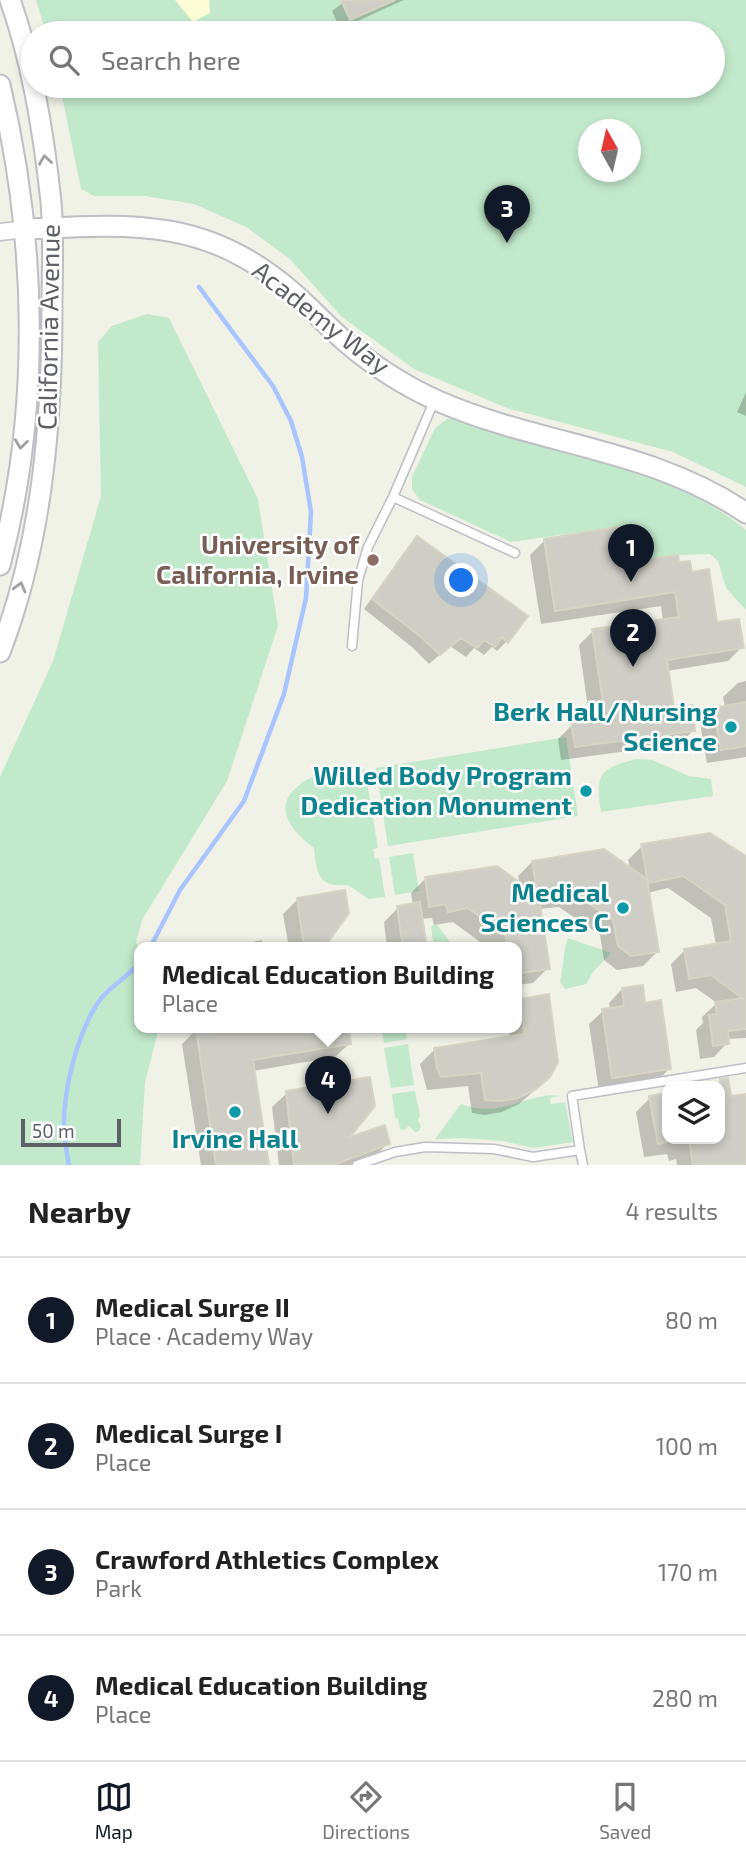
<!DOCTYPE html>
<meta charset="utf-8">
<style>
:root{--surface:#fff;--page:#f2f2f2;--text:#222;--muted:#767676;--line:#e0e0e0;--accent:#111827}
body{margin:0;font-family:"Exo 2",sans-serif;background:var(--page);color:var(--text)}
.controls{position:absolute;right:21px;bottom:21px;display:grid;overflow:hidden;border-radius:14px;box-shadow:0 4px 10px #0003}
.controls button{width:63px;height:63px;display:grid;place-items:center;padding:0;border:0;border-bottom:2px solid var(--line);background:var(--surface);color:var(--text);font:35px sans-serif}
.compass{position:absolute;left:578px;top:119px;width:63px;height:63px;border-radius:50%;background:var(--surface);box-shadow:0 4px 10px #0003;rotate:352deg}
.scale{position:absolute;left:21px;bottom:18px;width:100px;box-sizing:border-box;padding-left:7px;border:4px solid #5e6067;border-top:0;font-size:19px;line-height:24px;white-space:nowrap;color:#5e6067;-webkit-text-stroke:5px #fff;paint-order:stroke}
.you{position:absolute;left:462px;top:581px;width:24px;height:24px;margin:-18px;border:5px solid #fff;border-radius:50%;background:#1a73e8;box-shadow:0 0 0 10px #1a73e833}
.badge{display:grid;place-items:center;width:46px;height:46px;border-radius:50%;background:var(--accent);color:#fff;font-size:23px;font-weight:700}
.pin{position:absolute;translate:-50% -58px;filter:drop-shadow(0 2px 4px #0008)}
.pin::after{content:'';position:absolute;top:37px;width:24px;height:21px;background:inherit;clip-path:polygon(0 0,100% 0,50% 100%)}
.popup{position:absolute;left:134px;top:942px;width:388px;height:91px;box-sizing:border-box;display:grid;place-content:center;border-radius:14px;background:var(--surface);filter:drop-shadow(0 2px 5px #0005);font-size:23px;white-space:nowrap;color:var(--muted)}
.popup b{font-size:26px;color:var(--text)}
.popup::after{content:'';position:absolute;left:50%;top:100%;margin-left:-14px;border:14px solid transparent;border-top-color:var(--surface)}
.list{margin:0;padding:0;list-style:none}
h2{display:flex;justify-content:space-between;align-items:center;height:91px;margin:0;padding:0 28px;font-size:30px}
h2 small{font-size:23px;font-weight:400;color:var(--muted)}
.list li{display:grid;grid-template-columns:46px 1fr auto;gap:21px;align-items:center;box-sizing:border-box;height:126px;padding:0 28px;border-top:2px solid var(--line)}
.list b{display:block;font-size:26px;white-space:nowrap}
.list p{margin:0;font-size:23px;white-space:nowrap;color:var(--muted)}
.list em{font-size:23px;font-style:normal;color:var(--muted)}
.icon{flex:none;width:38px;height:38px;fill:none;stroke:currentColor;stroke-width:2;stroke-linecap:round;stroke-linejoin:round}
.map{position:relative;flex:none;width:746px;height:1165px;overflow:hidden}
.search{position:absolute;background:var(--surface);box-shadow:0 4px 10px #0003;left:21px;right:21px;top:21px;height:77px;display:flex;align-items:center;gap:18px;box-sizing:border-box;padding:0 24px;border-radius:38px;color:var(--muted);font-size:26px}
.sheet{height:595px;background:var(--surface)}
nav{display:flex;justify-content:space-around;align-items:center;box-sizing:border-box;height:98px;border-top:2px solid var(--line);background:var(--surface);font-size:19px;color:var(--muted)}
nav a{display:grid;justify-items:center;gap:4px}
nav .on{color:var(--accent)}
.map>svg:first-child{display:block}
.green{fill:#c3e9cc;fill-rule:evenodd}
.sand{fill:#fcfcd6}
.shadow{fill:#0003}
.lines{fill:none;stroke-linecap:round;stroke-linejoin:round}
.stream{stroke:#a8c5ff;stroke-width:4.5}
.building{fill:#cecdc6;stroke:#d6d4c4;stroke-width:2}
.service-casing{stroke:#bebec5;stroke-width:11}
.minor-casing{stroke:#bebec5;stroke-width:19}
.tertiary-casing{stroke:#bebec5;stroke-width:23}
.service{stroke:#fff;stroke-width:8}
.minor{stroke:#fff;stroke-width:16}
.tertiary{stroke:#fff;stroke-width:19}
.oneway{stroke:#9ea0a4}
.education-dot{fill:#8d6e63;stroke:#fff;stroke-width:2.5}
.culture-dot{fill:#0f9aa8;stroke:#fff;stroke-width:2.5}
.labels{text-anchor:middle;stroke-width:5;stroke-linejoin:round;paint-order:stroke}
.street-label{font-size:26px;fill:#5e6067;stroke:#fff}
.education-label{font-size:26px;font-weight:bold;fill:#785e54;stroke:#fff;text-anchor:end}
.culture-label{font-size:26px;font-weight:bold;fill:#0d838f;stroke:#fff;text-anchor:end}
</style>
<div class="map">
<svg width="746" height="1165" viewBox="0 0 746 1165">
<rect width="100%" height="100%" fill="#f0f1e7"/>
<path class="green" d="M36 0H746V487L673 452 507 408 414 369 342 317 290 259 246 227 194 204 145 196H94L81 189 60 86H713V33H46ZM588 130H630V172H588Z
M147 314 169 318 258 499 278 626 227 781 142 920 136 942 139 948V1028H159L145 1082 140 1165H0V777L53 661 101 496 98 342 112 326Z
M456 418C482 425 506 436 533 443 607 463 685 479 746 530V610L726 588 718 561 710 554 678 555 622 563 616 527 511 542 420 500 412 489V477L435 428 447 419Z
M566 737 578 816 388 846 376 768Z
M637 759 652 760 689 776 711 779 713 796 601 812C595 775 599 768 637 759Z
M365 769 378 848 373 849 375 859 379 858 385 897 369 899 348 885C318 887 317 875 314 848 294 833 271 809 297 787 301 784 306 779 311 778 327 772 348 772 365 769Z
M413 853 419 891 395 895 389 857Z
M433 925H437L455 948H434L431 927Z
M568 938 611 953 593 972 586 984 565 989 560 982C563 970 564 946 568 938Z
M381 1028H405L407 1039 384 1043Z
M408 1044 414 1085 391 1088 384 1048Z
M415 1091 420 1116 418 1121 421 1126 419 1131 415 1132 409 1126 404 1130 400 1129 398 1119 395 1117 392 1094Z
M550 1095 559 1096 550 1098 551 1104 565 1102 573 1142 534 1148 503 1141 463 1138 435 1139 461 1104C497 1117 516 1100 550 1095Z"/>
<path class="sand" d="M175 0H209L210 13 193 22Z"/>
<path class="shadow" d="M346 0H404L340 29 332 11Z
M746 392V416L737 412Z
M417 538 507 641 497 651 492 647 484 655 474 648 466 657 450 646 429 664 412 647 364 609 408 547Z
M545 540 621 565 678 564 691 574 716 624 742 647 728 661 667 671 672 709 694 730 679 744 561 760 558 739 572 725 590 722 579 645 593 631 663 621 661 606 541 624 530 555Z
M746 681V757L707 763 700 723 714 709 725 707 723 697 738 683Z
M642 846 746 858V1038L727 1039V1043L714 1057 700 1059 696 1030 703 1023 702 1017 717 1003 696 988 676 992 671 964 685 950 716 945 711 918 668 888 647 893 657 952 643 966 617 970 604 960 600 935 559 907 539 909 548 968 533 983 517 985V948H488L453 922 434 925 432 918 421 919 425 948H387L384 922 398 908 413 905 411 893 425 879 520 885 518 876 532 862 630 869 628 860Z
M298 899 327 941 328 948H289L283 914Z
M262 940 263 948H242L247 943Z
M622 989 643 1004 669 1069 656 1082 599 1091 589 1024 603 1011 610 1010 609 1003Z
M520 1000 549 1076 534 1091 519 1104 502 1112 485 1115 472 1113 468 1086 427 1090 420 1064 435 1049 510 1038 508 1028H517V1004Z
M196 1030 349 1044 335 1057 253 1071 267 1165H201L182 1044Z
M727 1084 729 1098 746 1096V1165H677L676 1159 669 1161 667 1154 644 1157 636 1112 650 1098 667 1095V1139H720V1086H716Z
M287 1093 345 1140 388 1143 374 1158 354 1165H279L272 1107Z"/>
<g class="lines">
<path class="stream" d="M150 948 180 890 244 801 284 694 306 598 311 512 302 457 291 421 273 386 199 287
M69 1165C67 1153 64 1140 64 1128 63 1090 77 1036 97 1004 106 989 127 978 139 963"/>
</g>
<path class="building" d="M341 0H395L350 20Z
M617 527 622 563 678 555 679 562 690 561 692 572 709 569 717 622 739 619 744 648 667 660 674 707 692 705 695 731 575 747 571 723 605 717 592 629 679 617 675 592 555 611 544 539Z
M417 536 528 616 508 643 502 637 495 647 484 640 477 648 461 638 440 655 421 637 372 599Z
M746 702V746L721 750 713 708Z
M710 833 746 856V1029L728 1031 729 1044 713 1046 709 1015 717 1014 715 1002 742 998 711 975 689 979 684 949 731 941 725 905 683 876 648 883 641 844Z
M604 849 647 879 659 952 631 956 618 946 613 920 574 893 539 898 550 969 522 973 517 969V948H507L506 936 468 908 448 912 446 904 429 907 425 877 497 866 538 896 532 861Z
M345 890 349 913 329 941 330 948H304L297 898Z
M420 902 427 948H403L397 906Z
M643 985 645 1003 661 1000 671 1069 612 1078 602 1009 624 1006 622 988Z
M549 994 558 1062 550 1077 535 1090 518 1098 501 1101 485 1100 481 1073 441 1077 437 1068 434 1048 525 1034 520 999Z
M196 1028H349L351 1044 253 1060 269 1165H216Z
M370 1077 375 1106 350 1137 385 1125 390 1144 333 1165H294L286 1091Z
M728 1078 731 1096 746 1094V1165H693L689 1139H720V1079Z
M667 1093V1142L658 1144 649 1096Z"/>
<g class="lines">
<defs>
<path id="service" d="M393 497 515 553
M352 646 358 580 368 547 393 497 435 399
M580 1150 583 1165
M357 1165 395 1152 425 1147 494 1149 533 1157 580 1150 572 1096 746 1068"/>
<path id="minor" d="M0 232 25 229"/>
<path id="tertiary" d="M0 85C37 240 41 410 0 565
M25 229C129 224 205 217 290 290 310 307 328 327 348 344 374 366 407 387 438 401 541 446 651 448 746 513
M0 652C42 543 52 424 52 308 52 273 54 237 51 202 44 135 33 64 10 0"/>
</defs>
<use href="#service" class="service-casing"/>
<use href="#minor" class="minor-casing"/>
<use href="#tertiary" class="tertiary-casing"/>
<use href="#service" class="service"/>
<use href="#minor" class="minor"/>
<use href="#tertiary" class="tertiary"/>
</g>
<defs><path id="oneway-chevron" d="M-2-3.5L2.5 0L-2 3.5" fill="none" stroke-width="1.6" stroke-linecap="round" stroke-linejoin="round" transform="scale(1.75)"/></defs>
<g class="oneway">
<use href="#oneway-chevron" transform="translate(45 160) rotate(-98)"/>
<use href="#oneway-chevron" transform="translate(21 444) rotate(97)"/>
<use href="#oneway-chevron" transform="translate(20 587) rotate(-75)"/>
</g>
<circle class="education-dot" cx="373" cy="560" r="7"/>
<g class="culture-dot">
<circle cx="731" cy="727" r="7"/>
<circle cx="586" cy="791" r="7"/>
<circle cx="623" cy="908" r="7"/>
<circle cx="235" cy="1112" r="7"/>
</g>
<g class="labels">
<g class="street-label">
<text transform="translate(321 318) rotate(38)" y="9">Academy Way</text>
<text transform="translate(49 327) rotate(-89)" y="9">California Avenue</text>
</g>
<g class="education-label">
<text x="359" y="554">University of<tspan x="359" dy="30">California, Irvine</tspan></text>
</g>
<g class="culture-label">
<text x="717" y="721">Berk Hall/Nursing<tspan x="717" dy="30">Science</tspan></text>
<text x="572" y="785">Willed Body Program<tspan x="572" dy="30">Dedication Monument</tspan></text>
<text x="609" y="902">Medical<tspan x="609" dy="30">Sciences C</tspan></text>
<text x="235" y="1148" text-anchor="middle">Irvine Hall</text>
</g>
</g>
</svg>
<div class="controls">
<button><svg class="icon" aria-label="layers" viewBox="0 0 24 24"><path d="M12 4l9 5-9 5-9-5zM3 14l9 5 9-5"/></svg></button>
</div>
<svg class="compass" viewBox="-18 -18 36 36"><path d="M0-13l5 13h-10z" fill="#e53935"/><path d="M0 13l5-13h-10z" fill="#767676"/></svg>
<div class="scale">50 m</div>
<div class="you"></div>
<div class="pin badge" style="left:631px;top:582px">1</div>
<div class="pin badge" style="left:633px;top:667px">2</div>
<div class="pin badge" style="left:507px;top:243px">3</div>
<div class="pin badge" style="left:328px;top:1114px">4</div>
<div class="popup"><b>Medical Education Building</b>Place</div>
<div class="search"><svg class="icon" aria-label="search" viewBox="0 0 24 24"><circle cx="10" cy="10" r="6"/><path d="M15 15l6 6"/></svg>Search here</div>
</div>
<section class="sheet">
<h2>Nearby<small>4 results</small></h2>
<ul class="list">
<li><span class="badge">1</span><div><b>Medical Surge II</b><p>Place · Academy Way</p></div><em>80 m</em></li>
<li><span class="badge">2</span><div><b>Medical Surge I</b><p>Place</p></div><em>100 m</em></li>
<li><span class="badge">3</span><div><b>Crawford Athletics Complex</b><p>Park</p></div><em>170 m</em></li>
<li><span class="badge">4</span><div><b>Medical Education Building</b><p>Place</p></div><em>280 m</em></li>
</ul>
</section>
<nav>
<a class="on"><svg class="icon" aria-label="map" viewBox="0 0 24 24"><path d="M3 6l6-2 6 2 6-2v14l-6 2-6-2-6 2zM9 4v14M15 6v14"/></svg>Map</a>
<a><svg class="icon" aria-label="directions" viewBox="0 0 24 24"><path d="M12 3l9 9-9 9-9-9zM9 14v-3h6M13 9l2 2-2 2"/></svg>Directions</a>
<a><svg class="icon" aria-label="saved" viewBox="0 0 24 24"><path d="M7 4h10v16l-5-4-5 4z"/></svg>Saved</a>
</nav>
